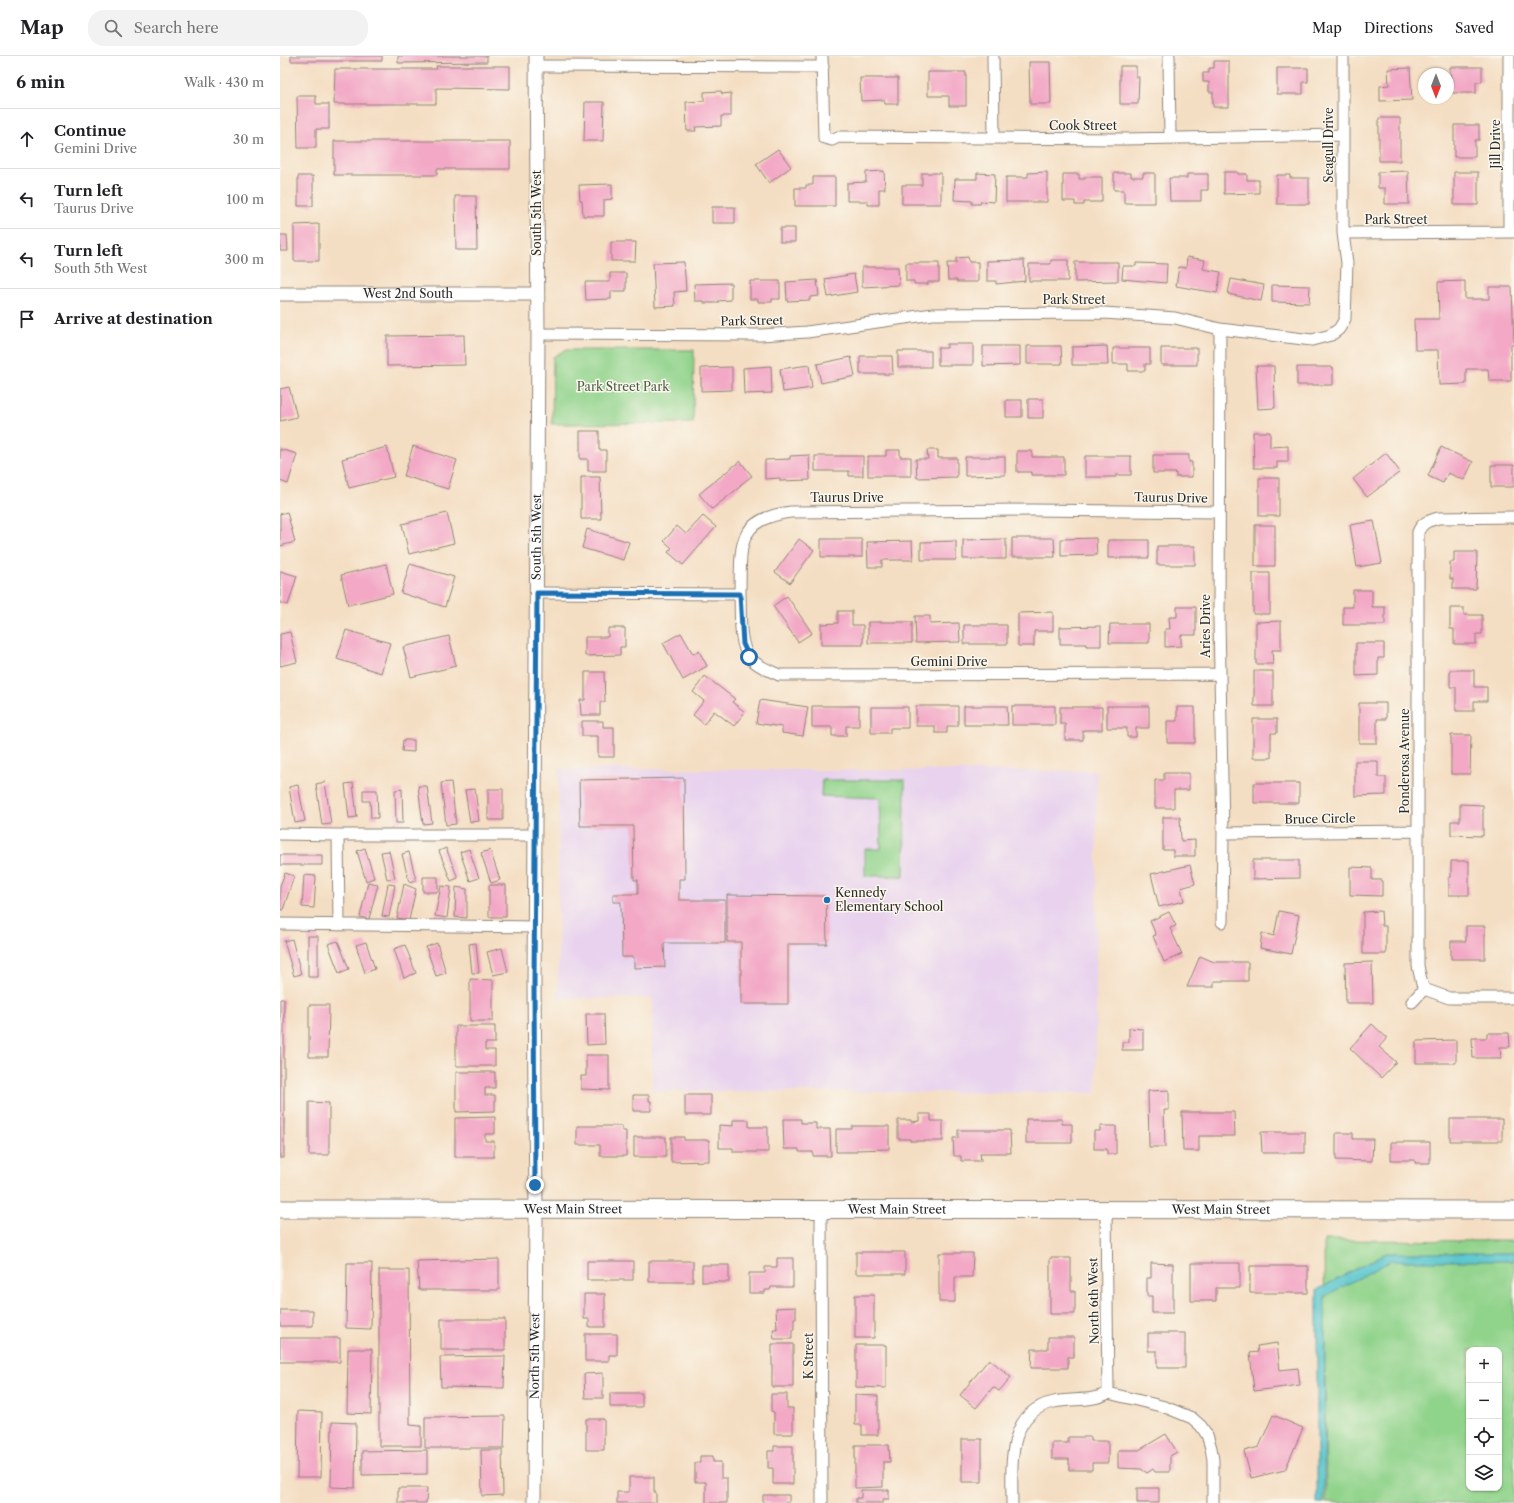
<!DOCTYPE html>
<meta charset="utf-8">
<style>
:root{--surface:#fff;--page:#f2f2f2;--text:#202124;--muted:#757577;--line:#e0e0e0}
body{margin:0;font-family:"Libre Caslon Text",serif;background:var(--page);color:var(--text)}
.controls{position:absolute;right:12px;bottom:12px;display:grid;overflow:hidden;border-radius:8px;box-shadow:0 1px 3px #0004}
.controls button{width:36px;height:36px;display:grid;place-items:center;padding:0;border:0;border-bottom:1px solid var(--line);background:var(--surface);color:var(--text);font:20px sans-serif}
.compass{position:absolute;left:1138px;top:12px;width:36px;height:36px;border-radius:50%;background:var(--surface);box-shadow:0 1px 3px #0004;rotate:180deg}
.stop{position:absolute;width:12px;height:12px;margin:-9px;border:3px solid #1f6fb2;border-radius:50%;background:#fff}
.stop.end{background:#1f6fb2;border-color:#fff;box-shadow:0 1px 4px #0008}
.list{margin:0;padding:0;list-style:none}
h2{display:flex;justify-content:space-between;align-items:center;height:52px;margin:0;padding:0 16px;font-size:17px}
h2 small{font-size:13px;font-weight:400;color:var(--muted)}
.list li{display:grid;grid-template-columns:26px 1fr auto;gap:12px;align-items:center;box-sizing:border-box;height:60px;padding:0 16px;border-top:1px solid var(--line)}
.list b{display:block;font-size:15px;white-space:nowrap}
.list p{margin:0;font-size:13px;white-space:nowrap;color:var(--muted)}
.list em{font-size:13px;font-style:normal;color:var(--muted)}
.icon{flex:none;width:22px;height:22px;fill:none;stroke:currentColor;stroke-width:2;stroke-linecap:round;stroke-linejoin:round}
.map{position:relative;flex:none;width:1234px;height:1447px;overflow:hidden}
header{display:flex;align-items:center;gap:24px;box-sizing:border-box;height:56px;padding:0 20px;background:var(--surface);border-bottom:1px solid var(--line)}
header strong{font-size:19px}
nav{display:flex;gap:22px;margin-inline-start:auto;font-size:14px}
.search{width:280px;height:36px;background:var(--page);display:flex;align-items:center;gap:10px;box-sizing:border-box;padding:0 14px;border-radius:16px;color:var(--muted);font-size:15px}
main{display:flex}
aside{flex:1;background:var(--surface)}
.map>svg:first-child{display:block}
.built{fill:#e8d2ee}
.green{fill:#90d38b;stroke:#5e7f5b;fill-rule:evenodd}
.water{fill:#58c6cd;stroke:#42787c}
.building{fill:#f3a9c6}
.lines{fill:none;stroke-linecap:round;stroke-linejoin:round}
.minor-casing{stroke:#908477;stroke-width:13}
.tertiary-casing{stroke:#908477;stroke-width:15}
.primary-casing{stroke:#908477;stroke-width:19}
.minor{stroke:#fff;stroke-width:11}
.tertiary{stroke:#fff;stroke-width:13}
.primary{stroke:#fff;stroke-width:17}
.route{stroke:#1f6fb2;stroke-width:5}
.poi-dot{fill:#1f6fb2;stroke:#fbf7ec;stroke-width:1.5}
.labels{text-anchor:middle;stroke-width:3;stroke-linejoin:round;paint-order:stroke}
.street-label{font-size:12px;fill:#2b2b2b;stroke:#fbf7ec}
.park-label{font-size:12px;fill:#495d48;stroke:#fbf7ec}
.poi-label{font-size:12px;fill:#2b2b2b;stroke:#fbf7ec;text-anchor:start}
</style>
<header>
<strong>Map</strong>
<div class="search"><svg class="icon" aria-label="search" viewBox="0 0 24 24"><circle cx="10" cy="10" r="6"/><path d="M15 15l6 6"/></svg>Search here</div>
<nav><a>Map</a><a>Directions</a><a>Saved</a></nav>
</header>
<main>
<aside>
<h2>6 min<small>Walk · 430 m</small></h2>
<ul class="list">
<li><svg class="icon" aria-label="ahead" viewBox="0 0 24 24"><path d="M12 20V5M6 11l6-6 6 6"/></svg><div><b>Continue</b><p>Gemini Drive</p></div><em>30 m</em></li>
<li><svg class="icon" aria-label="left" viewBox="0 0 24 24"><path d="M17 20v-9H6M10 6l-5 5 5 5"/></svg><div><b>Turn left</b><p>Taurus Drive</p></div><em>100 m</em></li>
<li><svg class="icon" aria-label="left" viewBox="0 0 24 24"><path d="M17 20v-9H6M10 6l-5 5 5 5"/></svg><div><b>Turn left</b><p>South 5th West</p></div><em>300 m</em></li>
<li><svg class="icon" aria-label="arrive" viewBox="0 0 24 24"><path d="M6 21V4h12l-3 4 3 4H6"/></svg><div><b>Arrive at destination</b></div></li>
</ul>
</aside>
<div class="map">
<svg width="1234" height="1447" viewBox="0 0 1234 1447">
<rect width="100%" height="100%" fill="#fbf7ec"/>
<filter id="ink" filterUnits="userSpaceOnUse"><feTurbulence type="fractalNoise" baseFrequency=".025" numOctaves="2"/><feDisplacementMap in="SourceGraphic" scale="8" xChannelSelector="R" yChannelSelector="G"/><feConvolveMatrix kernelMatrix="1 2 1 2 8 2 1 2 1" color-interpolation-filters="sRGB"/></filter>
<filter id="wash" filterUnits="userSpaceOnUse"><feTurbulence type="fractalNoise" baseFrequency=".012" numOctaves="4" result="noise"/><feDisplacementMap in="SourceGraphic" scale="16" xChannelSelector="R" yChannelSelector="G"/><feGaussianBlur stdDeviation="0.9" result="paint"/><feColorMatrix in="noise" values="0 0 0 0 0 0 0 0 0 0 0 0 0 0 0 0 0 1.4 0 .05"/><feComposite in="paint" operator="in"/></filter>
<g filter="url(#wash)">
<rect width="100%" height="100%" fill="#f4dec3"/>
<path class="built" d="M279 713 817 715 816 1037 372 1035V942H278Z"/>
<path class="green" d="M285 294H414L413 367 272 368 273 301Z
M542 724H625L624 820H585V793H601L600 742 541 740Z
M1044 1184 1234 1185V1447H1046ZM1189 1294H1219V1432H1189Z"/>
<path class="water" d="M1106 1197H1234V1205H1111L1045 1240 1044 1447H1037V1234Z"/>
<g id="blocks">
<path class="building" d="M11 0H102V5H11Z
M118 0H207V6L118 7Z
M934 5H949V51H933V36H929V26H923V17H929V12H934Z
M749 6H770L771 48H750Z
M156 10H230V33L156 32V48H54L55 13H157Z
M840 10H856V21H859L858 48H840Z
M1170 11H1202V26H1196V37H1171Z
M997 12H1028V26H1023V38H997Z
M1130 12 1132 44 1100 45V30L1109 29 1108 13Z
M648 16H686V50H669V40H648Z
M580 22H618V48H605L604 44 581 45Z
M441 35 442 38 451 37V60H441V70L415 71 416 75H407L406 46 424 45V36Z
M17 40H36V48H49V73H36V92H18Z
M305 46H324L323 85H304Z
M1099 62H1120V105H1099Z
M1174 69H1199V84H1195V101H1174Z
M54 85H230V113H157V119H54Z
M498 93 511 111 489 127 476 108Z
M604 115 605 133H599V149H588V145H567V127L586 126V116Z
M1128 115 1129 148H1105V132H1098V116Z
M767 116V146H726V121H748V117Z
M944 116H958V118H967V124H979V137L944 138Z
M1174 116H1198V149H1174Z
M642 117H661V148H622V129H642Z
M697 117 715 118 714 146 701 145 700 148H692V145L674 144 675 123H697Z
M834 117H851V121H863V117H875V147H844V134H834Z
M783 118H799V123H805V121H822V146H804V149H795V145H783Z
M907 118H928V134H921V145H890L889 122H907Z
M997 119H1010V122H1029V148H997Z
M18 120H33V150H18Z
M533 121H555V150H515V132H526V129H533Z
M332 128V143L324 144V160H303L302 144H300L299 129Z
M175 140H196L197 194H176Z
M432 151H455V167H432Z
M39 168V205H14V169Z
M500 172H515V186H500Z
M0 179H7L8 195H0Z
M331 186H356L355 205H331Z
M688 201 689 206H698V226H677V224H668L667 207H676V202Z
M907 201 925 204 923 213 941 216 937 237 896 230 899 211 906 212Z
M744 204 745 225 716 228V225H707V205Z
M771 204H788V225H749V208H771Z
M404 206 406 235 394 236 395 250 375 251 373 207Z
M795 206H838V225L795 226Z
M626 207H659V226H648V228H634V225H626Z
M856 207 887 208 886 227 842 223 843 210H856Z
M582 211H618L619 229 582 231Z
M330 217H346V235H331V243L306 244 305 226H330Z
M574 218 577 236 548 241 545 223Z
M951 223 984 229 981 245 948 238Z
M537 224 539 240 530 241V244L507 245 506 226Z
M470 225H500V243H492V246H478V243H470Z
M1185 225V243H1209V231H1232L1234 289H1231V325H1209L1208 313H1186V328L1159 329 1158 294H1135L1134 263H1159L1158 226Z
M451 227V244L438 245V247H424V245H415L414 228Z
M992 229 1030 230 1029 247 992 246Z
M184 279 185 309 107 310V280Z
M667 288H693V309H658V292H667Z
M703 290H740V309L703 310Z
M747 290H781L782 308H747Z
M827 290 828 309H792V291Z
M833 292H870V308H865V315H848V308H833Z
M881 292H917V309H881Z
M618 295H651V311H618Z
M580 300H612L613 318H580Z
M571 301 575 320 541 327 537 308Z
M529 309 532 332 503 336 500 313Z
M491 310 492 337 464 338 463 312Z
M976 310H994L995 352 978 353Z
M452 311V334L421 335V312Z
M1017 311H1053V329H1017Z
M9 331 17 361 0 365V333Z
M748 343H763V362H748Z
M726 344H742V361H726Z
M300 375H319V394H326V415H308V403H300Z
M973 376H990V391L1008 390V406H997V412H974Z
M133 390 177 404 168 433 124 420Z
M107 391 114 421 69 432 62 403Z
M1161 391 1193 406 1184 424 1168 417 1163 427 1148 420Z
M0 393 17 398 8 428 0 425Z
M606 394H620V401H631V420H588V400H606Z
M647 394H658V402H677V421L637 422 636 403H648Z
M737 395H752V401H784V419H751V416H737Z
M1106 397 1120 416 1087 441 1073 423Z
M529 399 530 424 500 425V422L485 423V404L510 403V400Z
M873 399H909V406H912V421H896V417H873Z
M535 400H583V420H569V415H535Z
M805 400H851V419H836V421H805Z
M685 401H725V419L685 420Z
M460 405 472 420 460 429 461 430 432 453 419 438Z
M1211 409H1234V431H1211Z
M301 421H320L321 463H301Z
M979 422H999V460H979Z
M7 456 15 486 0 490V458Z
M167 457 174 487 129 498 122 468Z
M423 460 436 471 403 509 388 496 392 492 384 485 397 470 406 478Z
M1094 465 1102 507 1077 511 1070 469Z
M975 469H995V510H975Z
M307 473 349 486 343 504 302 492Z
M732 482H774L775 501H732Z
M816 482 817 499 781 500V483Z
M519 483 534 494 510 527 495 516Z
M541 483H582V501H541Z
M726 483V503H683V484Z
M828 484H869V502H828Z
M632 485 633 504H602V511H588L587 486Z
M676 485V504H641V486Z
M877 490H915V509H877Z
M1174 496H1197L1196 533H1173V523H1170V506H1174Z
M106 508 113 538 68 549 61 519Z
M130 508 174 521 165 551 121 537Z
M0 515 17 520 8 549 0 547Z
M973 517H990V558H973Z
M1073 534H1092V551H1105V569H1063V551H1073Z
M507 540 532 577 518 586 493 550Z
M897 551H916V579H901V590L885 591V573H890L889 561H897Z
M1170 552H1184V559H1202V578H1196V588H1174V573H1170Z
M558 555H572V569H583V589H541V568L558 567Z
M773 556V575H754V590H738V557Z
M635 560H650V568L679 567 680 586 636 587Z
M1001 565V594H992L993 608H976V566Z
M588 566H632V587H588Z
M830 568H869V587H829Z
M684 569H727V588H684Z
M821 570V590H806V588H780V571Z
M328 572H345V591H340V599L305 600V581H328Z
M66 574 110 587 101 617 57 603Z
M10 576 17 606 0 610V578Z
M401 577 413 598 419 595 427 610 403 624 383 587Z
M169 580 176 610 131 621 123 591Z
M1076 587H1104V602H1098V619L1076 620Z
M1170 614H1194V631H1207V645H1194V655H1176V631H1170Z
M974 615H993V650H974Z
M305 616H324L325 646H320V659H301L300 644H305Z
M425 620 455 643 452 646 465 656 454 670 434 655 424 668 413 659 424 645 413 636Z
M480 644 528 651 523 680 502 677V671L476 667Z
M1079 647H1106V663H1097V687H1079Z
M532 650H579V670H566V680H552V671H532Z
M636 650H678V670H667V677H655V670H636Z
M684 650H727L728 669H684Z
M732 650H775V669H732Z
M827 650H869V672H856V681H847V672H827Z
M591 651H628V672H610V677H591Z
M780 651H822V674H803V684H785V668H780Z
M897 651H915V687H887V665H897Z
M973 663H997V677H991V702H973Z
M302 665H323V671H334V701H318V680H302Z
M1171 679H1191L1190 718H1171Z
M123 684H134V696L122 695Z
M1075 705H1098V721H1106V739L1075 740Z
M884 717H909V734H894V752H875V724H884Z
M404 722 405 823H399V844H445V887H384L385 911 354 912V901H342L341 846H333V838H358V824H354L353 770H300L299 724Z
M45 726 51 768 42 769 36 728Z
M171 726 176 768 166 769 161 727Z
M73 727 77 761 69 762 65 728Z
M974 727H1019V747H974Z
M18 729 25 765 15 767 9 731Z
M138 730H147L152 767 143 768Z
M122 733 123 767H116L115 734Z
M195 733 199 765 190 766 185 734Z
M208 733H223V764H208Z
M83 734H97L98 762H91L90 745H83Z
M1180 748 1203 749V780L1171 779V765H1180Z
M883 761H900L901 785 915 784V800H893V794H883Z
M85 792 94 822 86 825 77 795Z
M166 792 178 822 171 825 159 795Z
M189 793 199 822 190 825 180 796Z
M210 794 220 824 211 827 201 797Z
M109 795 115 822 107 823 101 796Z
M129 796 136 824 129 826 122 798Z
M0 799H42V809H0Z
M973 804H1019V822L973 823Z
M1171 805H1189V839H1169V821H1171Z
M910 809 915 828 901 832 904 845 879 851 871 818Z
M1070 811 1092 812V824H1102V840L1070 839Z
M5 817 14 820 3 854 0 853V830Z
M24 819 36 820 34 852 22 851Z
M143 821H158V836H143Z
M88 826 98 828 89 863 80 861Z
M108 828 115 829 109 861 102 860Z
M124 828 136 833 129 864 117 862Z
M209 829H226V861H209Z
M161 830 171 831 167 862 155 860Z
M176 831 187 833V862L175 861Z
M447 839 546 840 547 888H508V948H461V886H447Z
M999 855 1019 859 1011 898 980 892 982 877 994 880Z
M1101 855 1102 870H1106V898H1083V856Z
M889 856 896 870 890 872 902 898 884 906 873 880 876 879 870 865Z
M1186 870H1205V903H1171V885H1186Z
M28 880H38V921H28Z
M12 883 21 918 14 920 4 885Z
M58 885 69 913 59 917 48 888Z
M86 886 95 913 85 917 76 889Z
M157 887 166 917 156 920 146 891Z
M196 887 199 917H192L189 888Z
M125 889 136 917 124 922 114 893Z
M222 892 228 916 213 919 207 896Z
M920 900 934 906H968V925H934V931H907Z
M1092 906 1093 947H1066L1065 907Z
M190 923 213 924V965H190Z
M0 943H4V1102H0Z
M29 949H49L48 1001H29Z
M306 958H324L325 988 307 989Z
M1092 968 1107 982 1099 991 1116 1006 1101 1022 1070 992Z
M176 970H215V987H205V994H215V1010H176Z
M849 972 863 973V994H842V986H849Z
M1207 977H1229L1230 991H1220L1221 1002H1193L1192 982H1207Z
M1176 984V1007H1136V985Z
M306 999H329V1034L301 1033V1020H306Z
M176 1016H215V1032H205V1039H215V1055L176 1056Z
M889 1034V1054H884L885 1091H869L868 1035Z
M353 1039H369V1045H371V1055H353Z
M405 1039H431V1059H405Z
M29 1046 49 1047V1099H29Z
M902 1056H954L955 1080H919V1095H903Z
M639 1058H651V1065H663V1085H630V1083H618V1064H631V1066L639 1065Z
M215 1061V1078H205V1085H214V1101H175V1062Z
M503 1063H521V1067H536V1073H550L551 1100H533V1096H519V1093H504Z
M746 1063H782V1068H792V1087H746Z
M1170 1063H1222V1085H1170Z
M453 1064H469V1071H488V1096H453V1092H439V1069L453 1070Z
M297 1070H342V1075H346V1100H320V1089H297Z
M572 1070H609V1093L576 1094V1096H556V1073H572Z
M820 1070H836V1098H827V1093H814V1075H820Z
M678 1074H730L731 1097H700L701 1105H681V1100H674L673 1082H678Z
M981 1076H1025V1097H982Z
M1056 1077H1073V1083H1093L1092 1105 1056 1104Z
M354 1081H386V1101H354Z
M391 1081H404V1084H429V1105L391 1106Z
M1111 1086H1150V1107H1135V1104H1111Z
M576 1196H625V1218H576Z
M659 1197H693L692 1221H675V1246H659Z
M497 1202H513V1231H491L490 1234H485V1237H469V1217H485V1211H497Z
M770 1202H791V1235H795V1258H770Z
M219 1203V1234H139L137 1205Z
M307 1205H353V1224H307Z
M369 1205H413V1226H369Z
M67 1207H92L91 1273 66 1272Z
M871 1207 893 1208V1257H872V1240H867V1222H871Z
M911 1207H960V1232H936V1245H911Z
M422 1209H449V1226H422Z
M970 1210H1028V1237H970Z
M99 1214H129L130 1369 141 1370V1390H99Z
M304 1238H325V1271H309V1263H304Z
M575 1239H594V1282H575Z
M516 1251V1263H514V1274H512V1283H494L493 1273H497L496 1252Z
M0 1254H33V1270H0Z
M161 1263H225V1294H161Z
M868 1277H905V1312H877V1295H868Z
M305 1278H337V1299H329V1305H305Z
M768 1281H794V1301H788V1312H751L752 1293H768Z
M0 1282H60V1306H0Z
M997 1287 1000 1314 1018 1312 1020 1329 974 1335 970 1297 978 1296 977 1290Z
M492 1288H513V1331H492Z
M576 1289H606V1332L576 1331Z
M68 1293H92L91 1358 67 1357Z
M225 1300 224 1332 161 1331 160 1301Z
M709 1303 731 1321 719 1335 713 1331 696 1352 680 1339Z
M323 1317V1342H305L304 1318Z
M330 1337H362V1351H330Z
M491 1338H507V1352H513V1378H494V1356L491 1355Z
M575 1339 598 1340V1379H582V1369H575Z
M18 1355 42 1356 41 1421H17Z
M993 1359 1023 1372 1005 1414 971 1422 964 1395 979 1391Z
M225 1360 224 1392H145V1361Z
M306 1363H324V1394H306Z
M52 1366 76 1367 75 1432 51 1431Z
M886 1378 897 1396 890 1400V1416H875L873 1413 867 1417 861 1413 838 1412V1394H859Z
M788 1381H811V1385H828V1407H812V1414H789V1403H772V1387H788Z
M682 1383H702V1426H682Z
M575 1389H609L610 1406H603V1431L575 1432Z
M494 1390H513V1428H493V1412H488V1395H494Z
M147 1394V1418L82 1419V1395Z
M201 1394H222L223 1439 202 1440Z
M420 1400H433V1406H441V1422H447V1447H426V1426H415V1407H420Z
M349 1421H374V1436H376V1447H337V1436H349Z
M118 1432H147L146 1447H118Z
M857 1432H879V1447H857Z
M581 1434H609V1443H603V1447H576V1442H581Z
M483 1439H509V1447H483Z"/>
</g>
</g>
<g filter="url(#ink)">
<use href="#blocks" fill-opacity="0" stroke="#908477" stroke-width="1"/>
<g class="lines">
<defs>
<path id="minor" d="M542 0 544 82 552 84 558 81 845 83 1062 79
M713 0 714 82
M889 0 890 82
M1229 0V176
M256 10 543 11
M1063 177 1234 176
M940 273 939 563 943 777 942 866
M258 278 481 279 527 276 653 258 824 257 895 262 940 273 1032 284 1051 279 1059 273 1065 263 1067 207 1063 177V0
M257 537 460 538C461 491 455 463 511 456L751 454 939 456
M460 538C461 555 458 589 470 602 477 610 490 615 499 619L940 618
M943 777 1138 775
M0 778 58 779H255
M58 779 59 869
M0 868 255 871
M1144 933 1142 928 1138 910V476C1142 466 1149 465 1158 462L1234 461
M1144 933 1169 942H1234
M1132 946 1144 933
M826 1154 828 1337
M828 1337 885 1351 912 1362 921 1370 927 1379 931 1392 933 1404V1447
M542 1447 541 1165 542 1154
M732 1447C732 1410 726 1356 774 1346 792 1342 812 1346 828 1337"/>
<g id="tertiary">
<path id="s1" d="M0 238H257"/>
<path id="s2" d="M254 1447 256 1154 254 927 258 278 256 0"/>
</g>
<g id="primary">
<path id="s3" d="M0 1153 1234 1154"/>
</g>
</defs>
<use href="#minor" class="minor-casing"/>
<use href="#tertiary" class="tertiary-casing"/>
<use href="#primary" class="primary-casing"/>
<use href="#minor" class="minor"/>
<use href="#tertiary" class="tertiary"/>
<use href="#primary" class="primary"/>
</g>
</g>
<g class="lines" filter="url(#ink)">
<path class="route" d="M255 1129 254 927 257 537 460 538 463 588 469 601"/>
</g>
<circle class="poi-dot" cx="547" cy="844" r="4"/>
<g class="labels">
<g class="street-label">
<text x="803" y="74">Cook Street</text>
<text transform="translate(1216 88) rotate(-90)" y="4">Jill Drive</text>
<text transform="translate(1049 89) rotate(-90)" y="4">Seagull Drive</text>
<text transform="translate(257 157) rotate(-90)" y="4">South 5th West</text>
<text x="1116" y="168">Park Street</text>
<text dy="4" stroke="none"><textPath href="#s1" startOffset="128">West 2nd South</textPath></text>
<text x="794" y="248">Park Street</text>
<text transform="translate(472 265) rotate(-1)" y="4">Park Street</text>
<text x="567" y="446">Taurus Drive</text>
<text transform="translate(891 442) rotate(1)" y="4">Taurus Drive</text>
<text dy="4" stroke="none"><textPath href="#s2" startOffset="966">South 5th West</textPath></text>
<text transform="translate(926 570) rotate(-90)" y="4">Aries Drive</text>
<text x="669" y="610">Gemini Drive</text>
<text transform="translate(1125 705) rotate(-90)" y="4">Ponderosa Avenue</text>
<text transform="translate(1040 763) rotate(-1)" y="4">Bruce Circle</text>
<text dy="4" stroke="none"><textPath href="#s3" startOffset="293">West Main Street</textPath></text>
<text dy="4" stroke="none"><textPath href="#s3" startOffset="617">West Main Street</textPath></text>
<text dy="4" stroke="none"><textPath href="#s3" startOffset="941">West Main Street</textPath></text>
<text transform="translate(814 1245) rotate(-91)" y="4">North 6th West</text>
<text dy="4" stroke="none"><textPath href="#s2" startOffset="147">North 5th West</textPath></text>
<text transform="translate(529 1300) rotate(-90)" y="4">K Street</text>
</g>
<g class="park-label">
<text x="343" y="335">Park Street Park</text>
</g>
<g class="poi-label">
<text x="555" y="841">Kennedy<tspan x="555" dy="14">Elementary School</tspan></text>
</g>
</g>
</svg>
<div class="controls">
<button>+</button>
<button>−</button>
<button><svg class="icon" aria-label="locate" viewBox="0 0 24 24"><circle cx="12" cy="12" r="6"/><path d="M12 2v4M12 18v4M2 12h4M18 12h4"/></svg></button>
<button><svg class="icon" aria-label="layers" viewBox="0 0 24 24"><path d="M12 4l9 5-9 5-9-5zM3 14l9 5 9-5"/></svg></button>
</div>
<svg class="compass" viewBox="-18 -18 36 36"><path d="M0-13l5 13h-10z" fill="#e53935"/><path d="M0 13l5-13h-10z" fill="#757577"/></svg>
<div class="stop" style="left:469px;top:601px"></div>
<div class="stop end" style="left:255px;top:1129px"></div>
</div>
</main>
